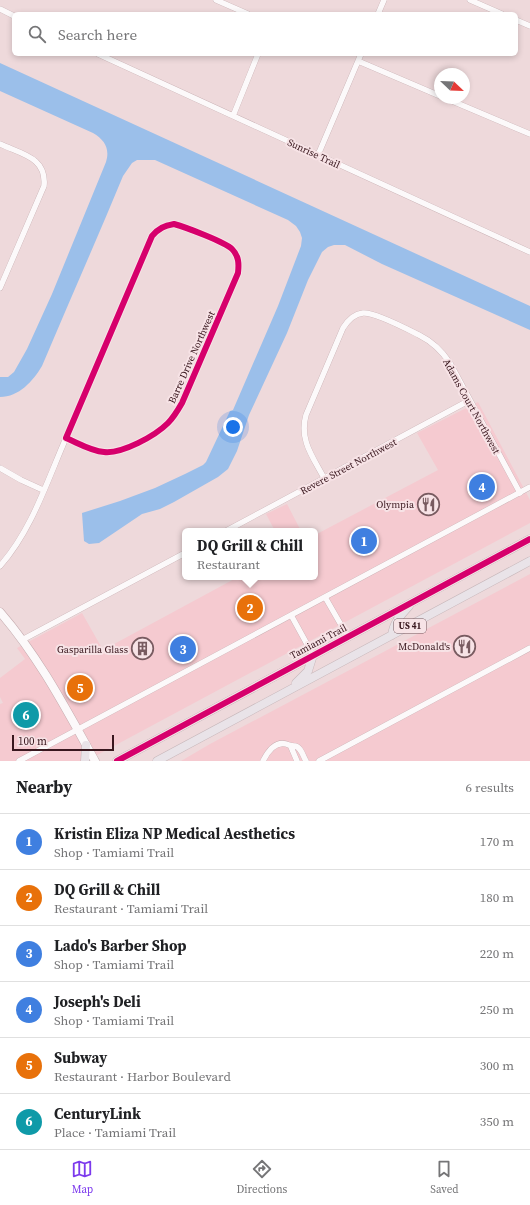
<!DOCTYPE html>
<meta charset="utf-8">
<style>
:root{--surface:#fff;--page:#f2f2f2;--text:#202124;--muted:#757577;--line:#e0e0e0;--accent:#7c3aed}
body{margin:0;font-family:"Source Serif 4",serif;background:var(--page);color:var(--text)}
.compass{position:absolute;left:434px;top:68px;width:36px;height:36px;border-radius:50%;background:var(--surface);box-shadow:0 2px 6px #0003;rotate:113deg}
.scale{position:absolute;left:12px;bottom:10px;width:102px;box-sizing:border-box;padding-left:4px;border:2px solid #39171e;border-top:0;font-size:11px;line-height:14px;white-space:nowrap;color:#39171e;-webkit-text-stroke:3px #f7e3e6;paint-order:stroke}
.you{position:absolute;left:233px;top:427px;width:14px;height:14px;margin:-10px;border:3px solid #fff;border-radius:50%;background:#1a73e8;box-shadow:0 0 0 6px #1a73e833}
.badge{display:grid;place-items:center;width:26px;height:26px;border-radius:50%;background:var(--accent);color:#fff;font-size:13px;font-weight:700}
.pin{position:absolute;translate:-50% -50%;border:2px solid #fff;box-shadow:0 1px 4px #0006}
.popup{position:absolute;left:182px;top:528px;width:136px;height:52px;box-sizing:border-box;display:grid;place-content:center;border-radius:6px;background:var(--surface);filter:drop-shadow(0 1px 3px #0005);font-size:13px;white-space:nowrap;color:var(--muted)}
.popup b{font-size:15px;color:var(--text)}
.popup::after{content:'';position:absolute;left:50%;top:100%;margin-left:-8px;border:8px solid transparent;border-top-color:var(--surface)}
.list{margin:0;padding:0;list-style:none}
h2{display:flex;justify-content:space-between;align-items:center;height:52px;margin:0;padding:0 16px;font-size:17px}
h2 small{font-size:13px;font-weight:400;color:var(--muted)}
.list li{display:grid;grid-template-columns:26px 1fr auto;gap:12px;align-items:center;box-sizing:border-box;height:56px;padding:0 16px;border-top:1px solid var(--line)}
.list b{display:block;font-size:15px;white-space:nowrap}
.list p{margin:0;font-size:13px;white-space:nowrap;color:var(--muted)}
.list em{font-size:13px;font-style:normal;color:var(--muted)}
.icon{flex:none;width:22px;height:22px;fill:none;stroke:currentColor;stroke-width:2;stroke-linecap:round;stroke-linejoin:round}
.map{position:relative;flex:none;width:530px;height:761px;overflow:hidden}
.search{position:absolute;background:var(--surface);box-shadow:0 2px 6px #0003;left:12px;right:12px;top:12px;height:44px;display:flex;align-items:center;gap:10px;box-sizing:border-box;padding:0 14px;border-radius:6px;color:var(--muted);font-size:15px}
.sheet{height:388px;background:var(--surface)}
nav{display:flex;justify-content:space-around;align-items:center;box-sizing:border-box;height:56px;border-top:1px solid var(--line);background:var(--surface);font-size:11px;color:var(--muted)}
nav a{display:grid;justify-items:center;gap:2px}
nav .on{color:var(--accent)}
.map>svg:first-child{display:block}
.built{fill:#f5cad0}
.water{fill:#9bbfea}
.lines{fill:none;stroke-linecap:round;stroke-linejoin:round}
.street-casing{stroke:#c3aaad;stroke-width:6}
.secondary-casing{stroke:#c3aaad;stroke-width:9}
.primary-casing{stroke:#c6b6b9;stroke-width:9}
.street{stroke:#fcf9fa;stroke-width:5.5}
.secondary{stroke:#fcf9fa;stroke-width:8}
.primary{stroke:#e9e3e8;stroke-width:8}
.cycleway-casing{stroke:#f7e3e6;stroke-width:8}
.cycleway{stroke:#d6006c;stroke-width:6}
.labels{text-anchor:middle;stroke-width:4;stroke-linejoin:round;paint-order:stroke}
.shield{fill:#f7e3e6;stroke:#72545a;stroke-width:1}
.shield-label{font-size:9px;font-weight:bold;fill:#39171e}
.street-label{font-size:10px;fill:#39171e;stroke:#f7e3e6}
.poi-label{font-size:10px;fill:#39171e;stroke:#f7e3e6;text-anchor:end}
</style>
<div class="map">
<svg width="530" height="761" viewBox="0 0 530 761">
<rect width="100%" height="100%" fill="#eed9db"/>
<path class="built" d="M478 402 530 500V523L86 761H0V704L3 703 0 697V678L25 659 17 648 82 613 103 650 238 577H315V535L438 470 417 433Z
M287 504 301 531H275L266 514Z
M530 574V761H181L210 744Z"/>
<path class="water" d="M0 63 530 306V330L382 264 345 245H334L328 247 322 252 308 280 287 333 249 415 237 451 228 469 218 477 174 502 160 509 142 514 99 543 89 544 84 541 82 513 120 501 155 488 185 474 203 465 206 462 230 411 233 410 278 306 301 246 302 238 300 232 296 226 288 220 155 160H137L132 163 123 176C97 239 69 302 42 366 33 381 19 397 0 397V377H8L14 372 27 349 52 294 106 162C110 149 105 140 93 133L0 91Z"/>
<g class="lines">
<defs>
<path id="street" d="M216 0 248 14
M470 0 502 14
M0 9 14 16
M378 14 384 0
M516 20 530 26
M98 54 530 252
M358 61 440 96
M445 98 530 134
M233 116 258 54
M0 144C21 154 47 157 44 186L0 288
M318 155 361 54
M174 224C185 227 225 242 232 249 239 256 239 264 238 273L182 403C178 410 174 417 168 423 155 436 122 454 104 452 91 451 78 443 66 438L152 236C159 228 164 226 174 224Z
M0 468 21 480 43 490
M324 478C313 457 299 440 306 415L343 328C348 320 354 314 363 313 375 312 407 329 419 335 433 342 442 351 450 363L520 493
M226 531 470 400
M0 566C32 530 47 481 66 438
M325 597 348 637
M291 615 313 655
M22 640 185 553
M291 747 297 761
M19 761 530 487
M263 761C268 751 276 739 289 745 291 746 293 746 295 746 301 747 303 756 306 761
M319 761 530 648"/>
<path id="secondary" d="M0 612C39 657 66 709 95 761"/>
<path id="primary" d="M392 635C394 622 400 616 409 606
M296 683 308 671 313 655
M85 761 86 745
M117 761 530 539
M157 761 530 561"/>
</defs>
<use href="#street" class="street-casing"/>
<use href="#secondary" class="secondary-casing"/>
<use href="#primary" class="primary-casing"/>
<use href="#street" class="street"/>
<use href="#secondary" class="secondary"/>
<use href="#primary" class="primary"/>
<defs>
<path id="cycleway" d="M174 224C185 227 225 242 232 249 239 256 239 264 238 273L182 403C178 410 174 417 168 423 155 436 122 454 104 452 91 451 78 443 66 438L152 236C159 228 164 226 174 224Z
M117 761 530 539"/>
</defs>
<use href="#cycleway" class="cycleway-casing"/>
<use href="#cycleway" class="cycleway"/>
</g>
<defs>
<symbol id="restaurant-ring" viewBox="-11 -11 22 22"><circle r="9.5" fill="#f7e3e6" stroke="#785b60" stroke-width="1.5"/><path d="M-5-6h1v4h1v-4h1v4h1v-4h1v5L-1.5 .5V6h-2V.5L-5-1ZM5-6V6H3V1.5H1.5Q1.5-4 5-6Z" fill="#785b60"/></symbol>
<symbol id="building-ring" viewBox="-11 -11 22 22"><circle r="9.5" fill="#f7e3e6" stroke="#785b60" stroke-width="1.5"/><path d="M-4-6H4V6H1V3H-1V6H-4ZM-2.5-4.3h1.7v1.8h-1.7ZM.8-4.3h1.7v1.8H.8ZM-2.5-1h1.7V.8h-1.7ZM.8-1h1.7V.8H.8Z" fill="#785b60"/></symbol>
</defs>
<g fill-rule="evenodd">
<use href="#restaurant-ring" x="416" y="492" width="25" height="25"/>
<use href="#restaurant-ring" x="452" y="634" width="25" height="25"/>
<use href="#building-ring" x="130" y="636" width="25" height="25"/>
</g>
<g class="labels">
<rect class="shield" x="394" y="619" width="32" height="14" rx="3"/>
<g class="shield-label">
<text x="410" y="629">US 41</text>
</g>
<g class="street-label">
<text transform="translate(314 153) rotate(25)" y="4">Sunrise Trail</text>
<text transform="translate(191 357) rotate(-66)" y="4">Barre Drive Northwest</text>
<text transform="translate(472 406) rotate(61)" y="4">Adams Court Northwest</text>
<text transform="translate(348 466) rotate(-28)" y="4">Revere Street Northwest</text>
<text transform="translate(318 641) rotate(-28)" y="4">Tamiami Trail</text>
</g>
<g class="poi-label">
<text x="414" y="508">Olympia</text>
<text x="450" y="650">McDonald's</text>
<text x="128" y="653">Gasparilla Glass</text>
</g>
</g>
</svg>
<svg class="compass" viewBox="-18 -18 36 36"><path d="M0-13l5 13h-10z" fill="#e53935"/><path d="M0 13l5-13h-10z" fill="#757577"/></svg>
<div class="scale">100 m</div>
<div class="you"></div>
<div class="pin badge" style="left:364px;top:541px;background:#3f7fe0">1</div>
<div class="pin badge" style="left:250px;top:608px;background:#e8710a">2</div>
<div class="popup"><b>DQ Grill &amp; Chill</b>Restaurant</div>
<div class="pin badge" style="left:183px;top:649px;background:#3f7fe0">3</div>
<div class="pin badge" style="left:482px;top:487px;background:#3f7fe0">4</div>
<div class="pin badge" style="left:80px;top:688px;background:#e8710a">5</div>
<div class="pin badge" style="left:26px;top:715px;background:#0f9aa8">6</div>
<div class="search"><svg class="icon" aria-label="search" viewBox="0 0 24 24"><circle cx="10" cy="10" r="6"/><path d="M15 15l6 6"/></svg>Search here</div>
</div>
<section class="sheet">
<h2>Nearby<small>6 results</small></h2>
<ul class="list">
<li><span class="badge" style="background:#3f7fe0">1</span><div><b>Kristin Eliza NP Medical Aesthetics</b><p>Shop · Tamiami Trail</p></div><em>170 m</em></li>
<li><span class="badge" style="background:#e8710a">2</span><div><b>DQ Grill &amp; Chill</b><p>Restaurant · Tamiami Trail</p></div><em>180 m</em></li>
<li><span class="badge" style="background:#3f7fe0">3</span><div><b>Lado's Barber Shop</b><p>Shop · Tamiami Trail</p></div><em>220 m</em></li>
<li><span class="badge" style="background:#3f7fe0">4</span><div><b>Joseph's Deli</b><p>Shop · Tamiami Trail</p></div><em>250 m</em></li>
<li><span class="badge" style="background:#e8710a">5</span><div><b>Subway</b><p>Restaurant · Harbor Boulevard</p></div><em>300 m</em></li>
<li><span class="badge" style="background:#0f9aa8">6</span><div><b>CenturyLink</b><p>Place · Tamiami Trail</p></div><em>350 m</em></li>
</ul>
</section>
<nav>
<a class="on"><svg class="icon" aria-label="map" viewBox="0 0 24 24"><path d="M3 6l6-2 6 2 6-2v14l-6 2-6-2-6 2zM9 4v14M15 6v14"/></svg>Map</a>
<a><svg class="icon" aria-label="directions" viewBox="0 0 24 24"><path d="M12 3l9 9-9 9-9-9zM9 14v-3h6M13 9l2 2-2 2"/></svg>Directions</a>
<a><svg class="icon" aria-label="saved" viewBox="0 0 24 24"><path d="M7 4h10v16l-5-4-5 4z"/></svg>Saved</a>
</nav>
